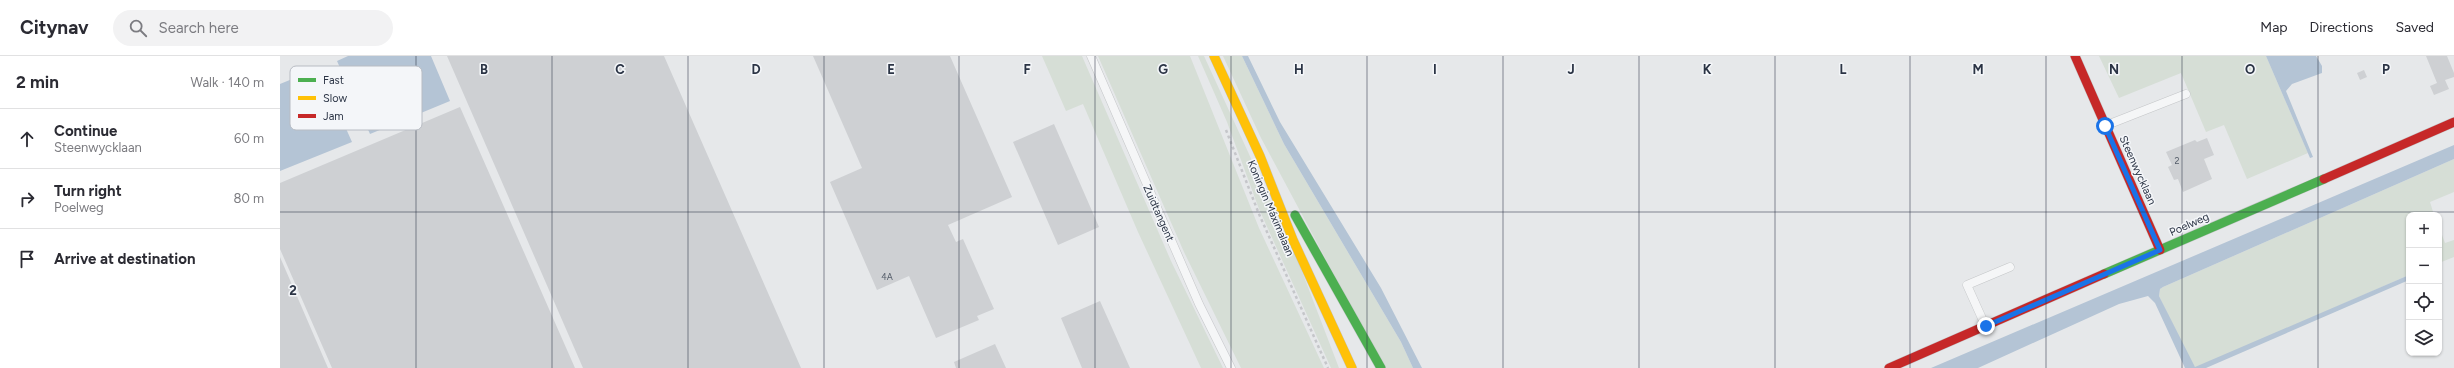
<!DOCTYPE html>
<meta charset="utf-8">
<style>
:root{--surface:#fff;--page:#f2f2f3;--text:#2b2b33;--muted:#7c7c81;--line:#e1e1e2}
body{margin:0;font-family:Figtree,sans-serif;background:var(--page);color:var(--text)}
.controls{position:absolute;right:12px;bottom:12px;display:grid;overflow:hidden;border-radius:8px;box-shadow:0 1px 3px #0004}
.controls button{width:36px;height:36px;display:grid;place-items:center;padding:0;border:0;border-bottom:1px solid var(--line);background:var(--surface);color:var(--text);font:20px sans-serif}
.stop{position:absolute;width:12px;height:12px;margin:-9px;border:3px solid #1a73e8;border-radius:50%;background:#fff}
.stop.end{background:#1a73e8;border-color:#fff;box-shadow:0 1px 4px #0008}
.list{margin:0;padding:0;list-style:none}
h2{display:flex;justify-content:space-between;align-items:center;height:52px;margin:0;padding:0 16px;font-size:17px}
h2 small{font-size:13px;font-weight:400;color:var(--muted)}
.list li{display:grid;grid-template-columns:26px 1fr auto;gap:12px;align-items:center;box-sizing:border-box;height:60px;padding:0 16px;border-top:1px solid var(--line)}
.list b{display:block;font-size:15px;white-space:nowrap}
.list p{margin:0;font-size:13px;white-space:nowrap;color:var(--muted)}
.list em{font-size:13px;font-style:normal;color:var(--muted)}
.icon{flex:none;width:22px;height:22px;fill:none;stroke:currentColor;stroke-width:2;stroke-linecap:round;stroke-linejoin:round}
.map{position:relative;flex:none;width:2174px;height:312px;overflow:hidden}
header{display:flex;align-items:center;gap:24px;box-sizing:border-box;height:56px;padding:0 20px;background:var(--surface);border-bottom:1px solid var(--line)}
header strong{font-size:19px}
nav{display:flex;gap:22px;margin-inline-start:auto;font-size:14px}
.search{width:280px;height:36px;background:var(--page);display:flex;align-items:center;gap:10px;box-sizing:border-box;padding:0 14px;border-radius:22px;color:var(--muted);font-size:15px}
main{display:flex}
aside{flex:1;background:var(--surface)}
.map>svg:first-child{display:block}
.green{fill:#d6ded6}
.water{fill:#b4c4d5}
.building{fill:#ced0d3}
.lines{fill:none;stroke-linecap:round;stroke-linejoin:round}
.lane-casing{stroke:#c4c6c8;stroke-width:9}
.fast-casing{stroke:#c4c6c8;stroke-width:10}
.slow-casing{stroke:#c4c6c8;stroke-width:10}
.jam-casing{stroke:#c4c6c8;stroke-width:10}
.path{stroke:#c5c6ca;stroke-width:2.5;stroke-dasharray:3 3;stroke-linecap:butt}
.lane{stroke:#f5f6f7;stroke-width:8}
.fast{stroke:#4caf50;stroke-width:9}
.slow{stroke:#ffc107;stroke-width:9}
.jam{stroke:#c62828;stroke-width:9}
.route{stroke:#1a73e8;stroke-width:5}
.grid{fill:none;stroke:#2b3445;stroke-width:1;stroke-opacity:0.55}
.labels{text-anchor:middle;stroke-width:3;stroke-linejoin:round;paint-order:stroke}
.number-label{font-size:9px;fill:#545c69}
.street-label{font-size:11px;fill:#2b3445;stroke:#f4f6f9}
.key{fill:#f4f6f9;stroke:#b8bcc3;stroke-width:1}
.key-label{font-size:11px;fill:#2b3445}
.grid-label{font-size:13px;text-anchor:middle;font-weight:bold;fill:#2b3445;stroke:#f4f6f9;stroke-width:3;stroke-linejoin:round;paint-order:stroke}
</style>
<header>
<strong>Citynav</strong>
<div class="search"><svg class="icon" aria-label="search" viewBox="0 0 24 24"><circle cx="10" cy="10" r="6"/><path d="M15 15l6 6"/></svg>Search here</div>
<nav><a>Map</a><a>Directions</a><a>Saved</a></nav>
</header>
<main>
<aside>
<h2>2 min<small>Walk · 140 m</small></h2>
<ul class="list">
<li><svg class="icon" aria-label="ahead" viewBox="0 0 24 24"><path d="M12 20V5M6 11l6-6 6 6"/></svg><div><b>Continue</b><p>Steenwycklaan</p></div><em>60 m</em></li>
<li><svg class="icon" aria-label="right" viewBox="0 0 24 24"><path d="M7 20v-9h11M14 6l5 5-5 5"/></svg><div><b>Turn right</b><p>Poelweg</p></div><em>80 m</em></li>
<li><svg class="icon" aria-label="arrive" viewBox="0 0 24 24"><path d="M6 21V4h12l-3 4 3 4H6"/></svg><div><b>Arrive at destination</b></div></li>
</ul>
</aside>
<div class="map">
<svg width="2174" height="312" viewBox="0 0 2174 312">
<rect width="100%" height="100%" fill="#e6e8ea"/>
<path class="green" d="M762 0H802L891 205 943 312H921L858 176 803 48 786 55Z
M818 0H910L979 172 1044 312H961L904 196Z
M918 0H924L1018 205 1059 312H1051L979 153 947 66Z
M943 0H962L1004 88 1121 286 1133 312H1104L981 82Z
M1819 0H1986L2028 97 1967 123 1944 69 1926 76 1901 17 1839 42Z
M2174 103V136L2150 146 2154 159H2129V219L1919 311H1915L1912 308 1879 240 1880 233 1883 231Z
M2159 171 2165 187 2174 184V201L2159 207Z"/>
<path class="water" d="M68 0H151L170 45 90 78 57 5Z
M962 0H968L1000 66 1101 232 1142 312H1133L1121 286 1004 88Z
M1986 0H2036L2042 10V17L2012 28 2006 35 2033 101 2030 102Z
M39 12 72 86 0 115V28Z
M2174 89V103L1883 231 1880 233 1879 240 1915 311 2129 219V224L1926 312H1905L1875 247 1868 240 1839 248 1698 312H1651Z"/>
<path class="building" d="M167 0H384L521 312H303Z
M533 0H670L732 141 668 169 676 186 683 183 714 253 697 260 699 264 656 282 629 220 597 234 550 126 582 112Z
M2146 0H2167L2174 17V21L2165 24 2169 33 2154 39 2150 30 2157 27Z
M2084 14 2087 21 2080 24 2077 17Z
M180 51 295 312H52L0 193V127Z
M774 68 819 171 778 189 733 86Z
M1927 82 1934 99 1924 103 1932 123 1903 136 1898 123 1894 124 1888 111 1892 109 1886 96 1915 84 1917 86Z
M0 201 48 312H0Z
M820 245 850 312H802L781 262Z
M715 288 726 312H676L674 306Z"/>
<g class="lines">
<defs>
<path id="lane" d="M811 0 919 248 951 312
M1827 69 1906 38
M1705 269 1687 229 1730 211"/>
<path id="fast" d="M1015 159 1101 312
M1824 218 2044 123"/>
<path id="slow" d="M934 0 980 100 1013 184 1072 312"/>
<path id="jam" d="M1795 0 1880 194
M2044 123 2174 66
M1609 312 1824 218"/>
</defs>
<use href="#lane" class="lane-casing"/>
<use href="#fast" class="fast-casing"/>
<use href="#slow" class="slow-casing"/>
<use href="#jam" class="jam-casing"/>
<path class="path" d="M946 74 979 158 1048 312"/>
<use href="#lane" class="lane"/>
<use href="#fast" class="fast"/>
<use href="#slow" class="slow"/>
<use href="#jam" class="jam"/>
</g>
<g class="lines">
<path class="route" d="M1706 270 1880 194 1825 70"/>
</g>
<path class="grid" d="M136 0V312M272 0V312M408 0V312M544 0V312M679 0V312M815 0V312M951 0V312M1087 0V312M1223 0V312M1359 0V312M1495 0V312M1630 0V312M1766 0V312M1902 0V312M2038 0V312M0 156H2174"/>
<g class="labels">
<g class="number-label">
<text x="1897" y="108">2</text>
<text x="607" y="224">4A</text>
</g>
<g class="street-label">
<text transform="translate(1858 114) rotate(66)" y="4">Steenwycklaan</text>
<text transform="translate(991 152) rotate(67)" y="4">Koningin Máximalaan</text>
<text transform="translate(879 157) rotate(66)" y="4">Zuidtangent</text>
<text transform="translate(1909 168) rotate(-24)" y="4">Poelweg</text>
</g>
</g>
<rect x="10" y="10" width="132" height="64" rx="6" class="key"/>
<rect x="18" y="22" width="18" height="4" fill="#4caf50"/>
<rect x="18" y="40" width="18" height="4" fill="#ffc107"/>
<rect x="18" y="58" width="18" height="4" fill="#c62828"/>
<g class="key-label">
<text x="43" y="28">Fast</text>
<text x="43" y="46">Slow</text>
<text x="43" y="64">Jam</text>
</g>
<g class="grid-label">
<text x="204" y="18">B</text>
<text x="340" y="18">C</text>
<text x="476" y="18">D</text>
<text x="611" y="18">E</text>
<text x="747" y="18">F</text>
<text x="883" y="18">G</text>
<text x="1019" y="18">H</text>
<text x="1155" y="18">I</text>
<text x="1291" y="18">J</text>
<text x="1427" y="18">K</text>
<text x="1563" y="18">L</text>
<text x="1698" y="18">M</text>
<text x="1834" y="18">N</text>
<text x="1970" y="18">O</text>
<text x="2106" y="18">P</text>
<text x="13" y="239">2</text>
</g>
</svg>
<div class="controls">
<button>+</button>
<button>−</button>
<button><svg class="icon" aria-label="locate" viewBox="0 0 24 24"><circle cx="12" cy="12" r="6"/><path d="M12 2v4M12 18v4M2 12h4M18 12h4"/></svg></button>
<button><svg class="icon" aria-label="layers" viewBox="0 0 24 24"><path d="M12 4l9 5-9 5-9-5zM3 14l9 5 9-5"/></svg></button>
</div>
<div class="stop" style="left:1825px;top:70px"></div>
<div class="stop end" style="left:1706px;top:270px"></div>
</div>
</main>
